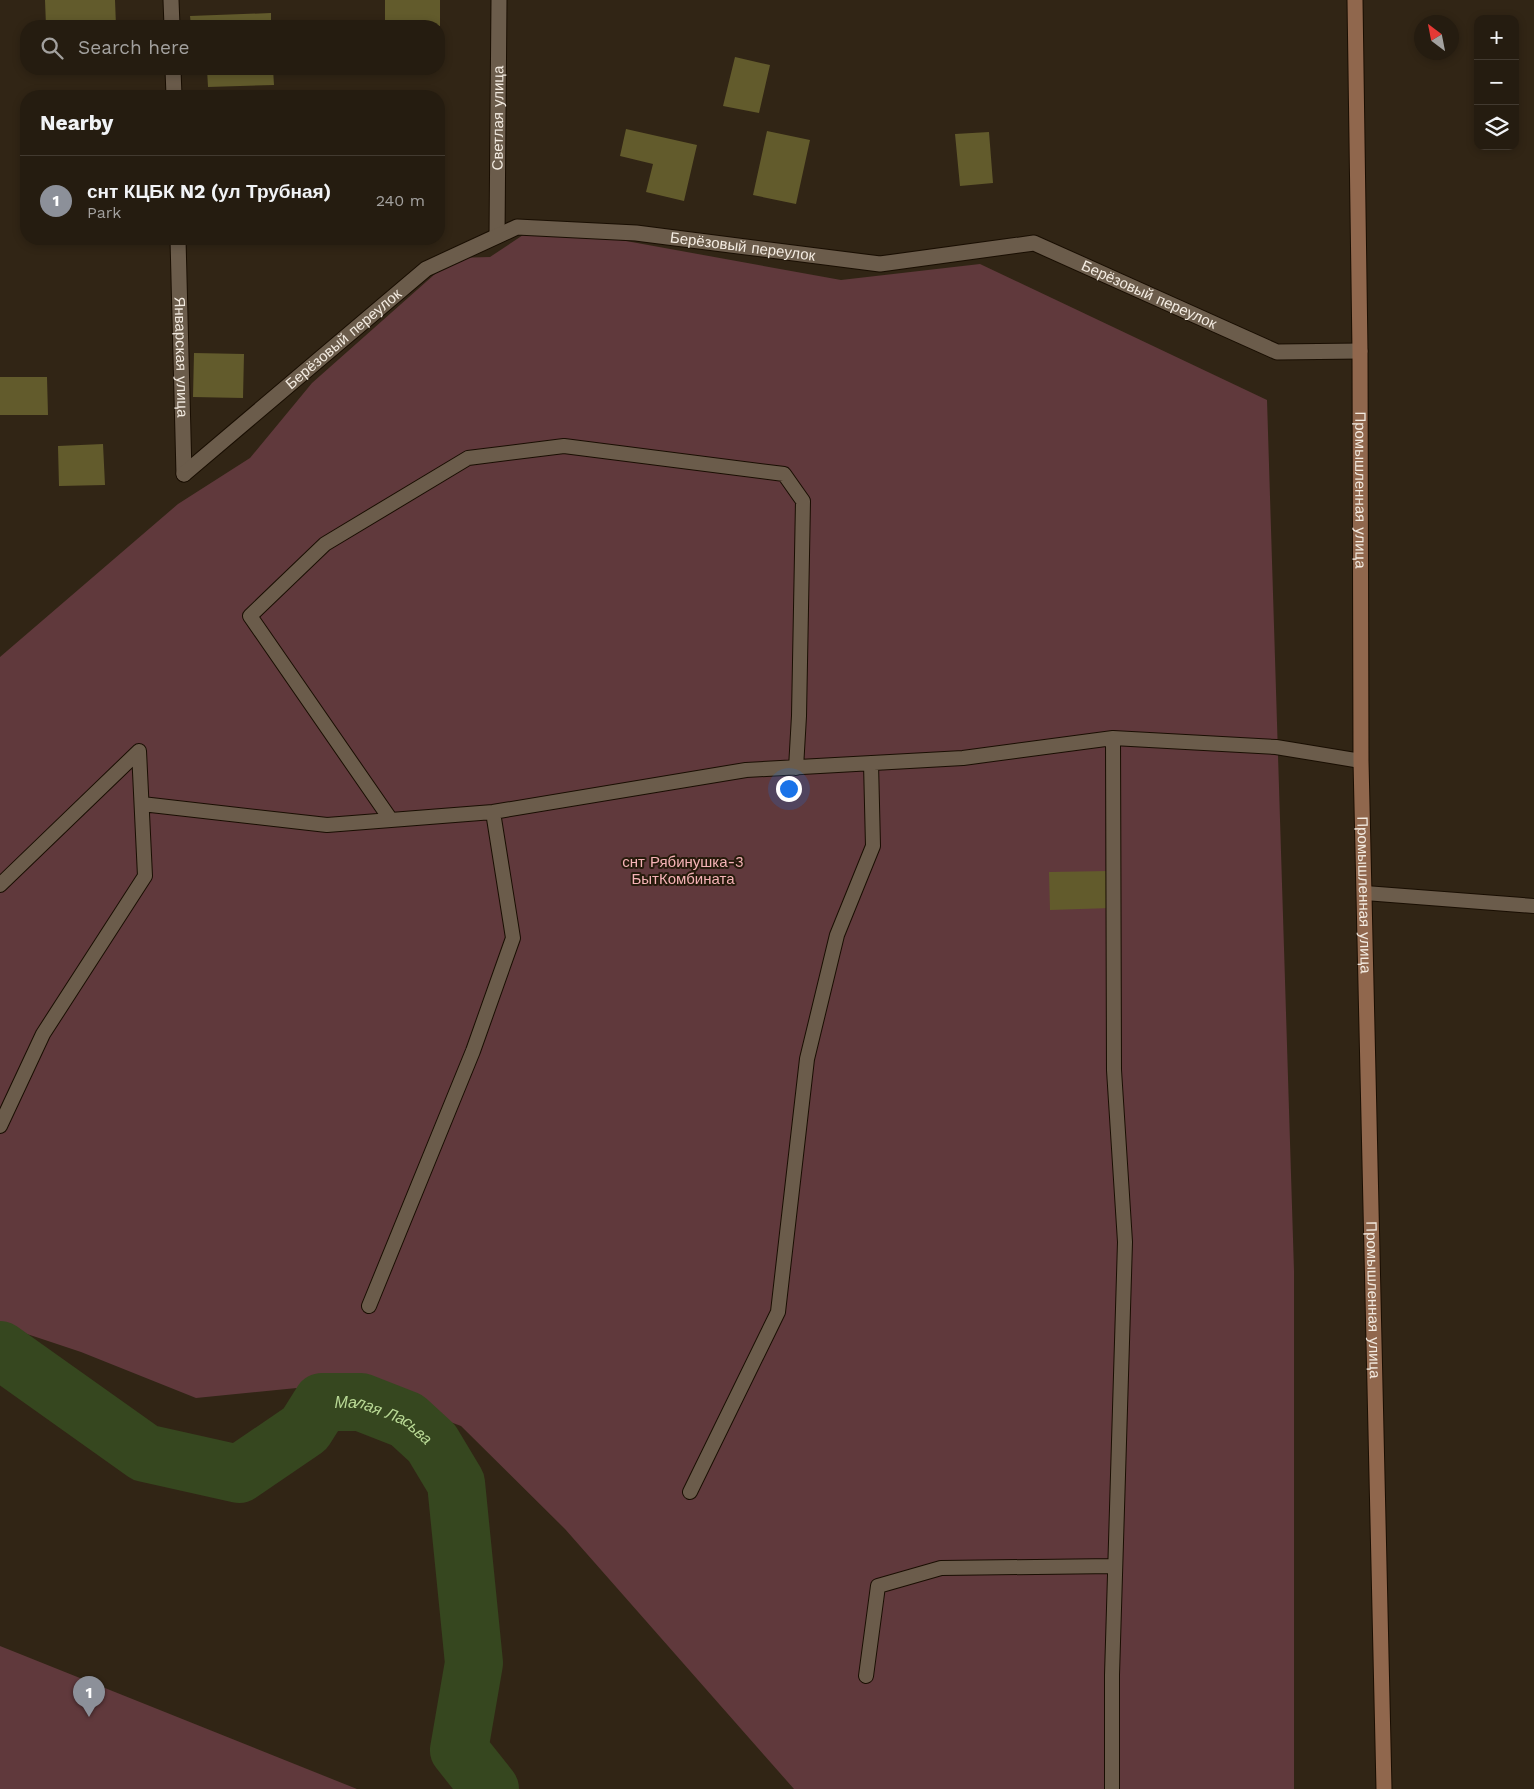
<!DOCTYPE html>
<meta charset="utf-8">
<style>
:root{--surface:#251c10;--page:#2d2519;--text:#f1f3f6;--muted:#a3a19f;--line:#423a30;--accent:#8c9099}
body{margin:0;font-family:"Work Sans",sans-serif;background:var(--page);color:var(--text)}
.controls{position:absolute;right:15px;top:15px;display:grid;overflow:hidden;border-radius:10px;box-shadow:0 2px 8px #0003}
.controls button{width:45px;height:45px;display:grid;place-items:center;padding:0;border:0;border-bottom:1px solid var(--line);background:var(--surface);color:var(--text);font:25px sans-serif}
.compass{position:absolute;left:1414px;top:15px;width:45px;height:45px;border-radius:50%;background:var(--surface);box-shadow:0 2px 8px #0003;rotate:328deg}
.you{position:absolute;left:788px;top:788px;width:18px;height:18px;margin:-12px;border:4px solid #fff;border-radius:50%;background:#1a73e8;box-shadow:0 0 0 8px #1a73e833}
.badge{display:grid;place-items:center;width:32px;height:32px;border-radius:50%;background:var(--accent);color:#fff;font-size:16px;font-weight:700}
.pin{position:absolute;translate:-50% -41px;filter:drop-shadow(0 1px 2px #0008)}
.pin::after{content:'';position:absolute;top:26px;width:18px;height:15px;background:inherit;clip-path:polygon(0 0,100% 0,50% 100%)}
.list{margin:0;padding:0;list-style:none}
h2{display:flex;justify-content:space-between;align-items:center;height:65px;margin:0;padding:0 20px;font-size:21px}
h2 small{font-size:16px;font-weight:400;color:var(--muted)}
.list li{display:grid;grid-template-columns:32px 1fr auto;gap:15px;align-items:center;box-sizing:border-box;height:90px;padding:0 20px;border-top:1px solid var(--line)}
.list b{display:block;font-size:19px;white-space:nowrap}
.list p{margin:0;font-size:16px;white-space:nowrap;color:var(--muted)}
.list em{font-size:16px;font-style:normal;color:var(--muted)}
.icon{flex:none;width:28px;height:28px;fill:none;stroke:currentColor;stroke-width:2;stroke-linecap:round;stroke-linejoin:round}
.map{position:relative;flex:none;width:1534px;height:1789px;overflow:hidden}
.search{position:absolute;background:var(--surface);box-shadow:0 2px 8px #0003;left:20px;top:20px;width:425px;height:55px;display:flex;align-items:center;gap:12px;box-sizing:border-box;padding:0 18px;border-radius:20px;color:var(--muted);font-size:19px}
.panel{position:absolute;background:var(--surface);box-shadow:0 2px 8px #0003;left:20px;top:90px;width:425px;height:155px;border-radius:20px}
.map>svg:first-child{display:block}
.green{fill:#60393c}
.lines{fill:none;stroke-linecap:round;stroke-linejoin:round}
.river{stroke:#36471f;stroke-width:58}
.building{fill:#625b2c}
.lane-casing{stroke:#190e02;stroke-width:16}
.street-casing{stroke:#190e02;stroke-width:17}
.secondary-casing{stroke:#190e02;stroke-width:17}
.lane{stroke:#6b5c4b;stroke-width:14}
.street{stroke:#6b5c4b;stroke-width:15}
.secondary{stroke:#90674d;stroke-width:15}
.labels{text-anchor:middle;stroke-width:4;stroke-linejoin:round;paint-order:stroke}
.street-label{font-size:15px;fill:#f3ebe1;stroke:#271b0c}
.park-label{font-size:15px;fill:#f5b3b6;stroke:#271b0c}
.water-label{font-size:16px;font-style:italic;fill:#b8d894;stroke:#271b0c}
</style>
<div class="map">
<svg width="1534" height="1789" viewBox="0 0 1534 1789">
<rect width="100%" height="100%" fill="#312515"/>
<path class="green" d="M538 225 841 280 980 264 1267 400 1294 1271V1789H794L565 1529 461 1426 347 1383 196 1398 81 1352 0 1325V657L178 504 250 458 312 383 453 258 490 257Z
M0 1646 357 1789H0Z"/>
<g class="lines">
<path class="river" id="s1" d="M0 1350 145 1453 239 1474 305 1429 322 1402H361L407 1420 432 1443 456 1483 474 1663 459 1750 490 1789"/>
</g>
<path class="building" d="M45 0H115L116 26H46Z
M385 0H440V26H385Z
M271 13V26H191L190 16Z
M735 57 770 65 759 113 723 106Z
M207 69H273L274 85 208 87Z
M626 129 697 145 684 201 646 192 653 164 620 156Z
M767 131 810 140 796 204 753 195Z
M989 132 993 183 960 186 955 134Z
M194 353 244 354 243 398 193 397Z
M0 377H47L48 415H0Z
M103 444 105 485 59 486 58 446Z
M1109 871 1111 908 1050 910 1049 872Z"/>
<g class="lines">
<defs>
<path id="lane" d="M142 804 327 825 493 812 746 770 963 758 1113 738 1276 747 1361 761
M391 820 250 616 325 544 468 458 564 446 784 474 803 501 799 716 796 768
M0 885 139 751
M1365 893 1534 906
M0 1126 43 1034 145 876 139 751
M369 1306 473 1051 513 938 493 812
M690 1492 778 1312 807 1059 837 935 873 846 871 763
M866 1676 878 1586 941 1568 1115 1566
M1112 1789V1675L1125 1242 1114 1070 1113 738"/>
<g id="street">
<path d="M171 0 172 26"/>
<path d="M173 69 174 96"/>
<path id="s2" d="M497 236 499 0"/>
<path id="s3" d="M178 239 184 474"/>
<path id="s4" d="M184 474 426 269 517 227 636 233 880 264 1034 243 1277 352 1360 351"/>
</g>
<g id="secondary">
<path id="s5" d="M1355 0 1360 351 1361 761 1384 1789"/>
</g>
</defs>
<use href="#lane" class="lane-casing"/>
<use href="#street" class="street-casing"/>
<use href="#secondary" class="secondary-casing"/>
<use href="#lane" class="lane"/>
<use href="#street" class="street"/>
<use href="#secondary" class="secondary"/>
</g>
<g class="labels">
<g class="street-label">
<text dy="5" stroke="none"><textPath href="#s2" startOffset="118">Светлая улица</textPath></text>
<text dy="5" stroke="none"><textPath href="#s4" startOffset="644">Берёзовый переулок</textPath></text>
<text dy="5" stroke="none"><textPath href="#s4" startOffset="1064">Берёзовый переулок</textPath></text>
<text dy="5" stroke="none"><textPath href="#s4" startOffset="209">Берёзовый переулок</textPath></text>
<text dy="5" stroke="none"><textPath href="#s3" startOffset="118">Январская улица</textPath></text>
<text dy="5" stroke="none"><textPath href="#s5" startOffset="490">Промышленная улица</textPath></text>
<text dy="5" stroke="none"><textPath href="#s5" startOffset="895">Промышленная улица</textPath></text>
<text dy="5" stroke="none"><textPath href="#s5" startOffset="1300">Промышленная улица</textPath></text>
</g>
<g class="park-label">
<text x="683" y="867">снт Рябинушка-3<tspan x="683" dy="17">БытКомбината</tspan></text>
</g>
<g class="water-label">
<text dy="6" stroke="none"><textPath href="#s1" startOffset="452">Малая Ласьва</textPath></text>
</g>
</g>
</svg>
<div class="controls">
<button>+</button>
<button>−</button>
<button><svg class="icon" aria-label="layers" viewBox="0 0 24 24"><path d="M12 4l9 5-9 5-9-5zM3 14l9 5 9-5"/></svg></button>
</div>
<svg class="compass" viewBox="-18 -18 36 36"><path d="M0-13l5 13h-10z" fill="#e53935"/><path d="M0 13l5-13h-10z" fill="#a3a19f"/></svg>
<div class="you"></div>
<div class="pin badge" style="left:89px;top:1717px">1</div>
<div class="search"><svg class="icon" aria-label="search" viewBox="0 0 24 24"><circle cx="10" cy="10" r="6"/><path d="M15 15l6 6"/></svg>Search here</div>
<section class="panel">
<h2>Nearby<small></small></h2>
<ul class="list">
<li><span class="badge">1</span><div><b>снт КЦБК N2 (ул Трубная)</b><p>Park</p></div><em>240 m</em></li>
</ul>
</section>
</div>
